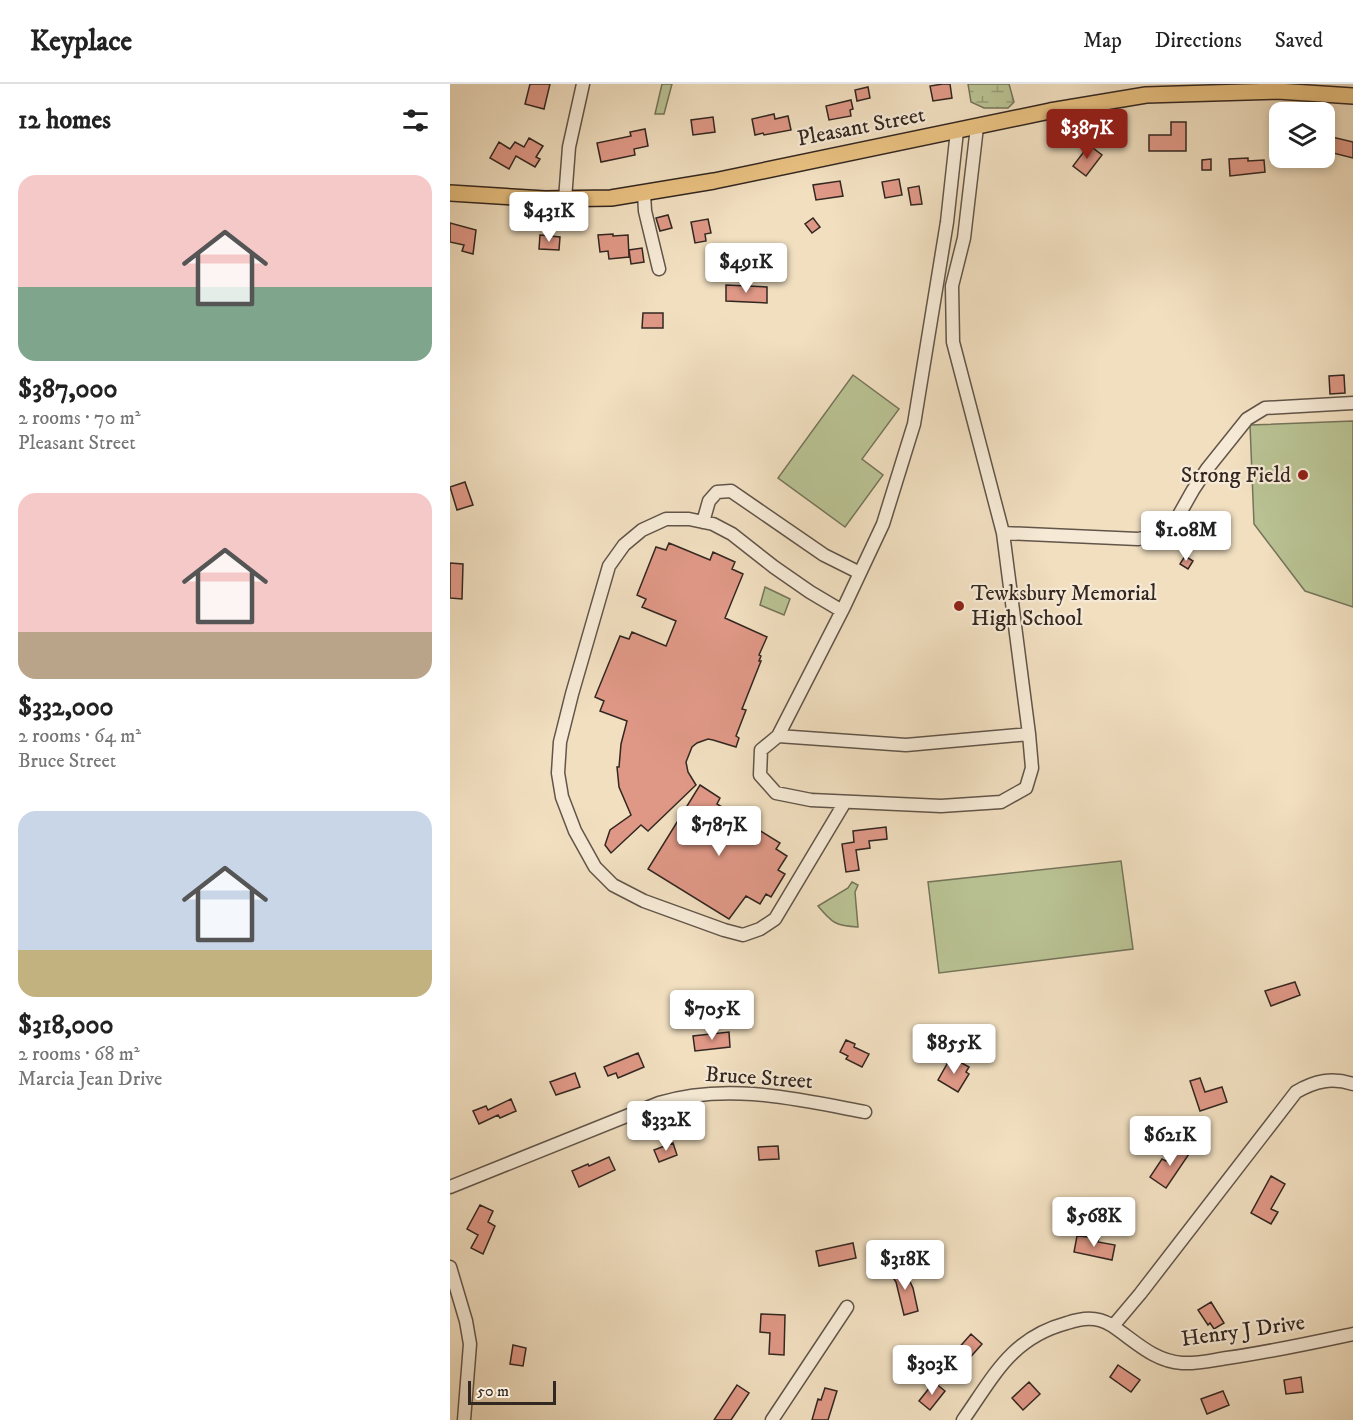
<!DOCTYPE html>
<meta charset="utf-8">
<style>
:root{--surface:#fff;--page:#f6f6f6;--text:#222;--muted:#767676;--line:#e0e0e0;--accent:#8f2418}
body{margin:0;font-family:"IM FELL DW Pica",serif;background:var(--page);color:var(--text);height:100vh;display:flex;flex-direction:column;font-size:22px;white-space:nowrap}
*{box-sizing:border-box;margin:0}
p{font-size:20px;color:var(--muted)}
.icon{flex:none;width:33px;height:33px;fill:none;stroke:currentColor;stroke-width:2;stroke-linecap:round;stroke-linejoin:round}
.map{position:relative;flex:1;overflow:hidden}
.sheet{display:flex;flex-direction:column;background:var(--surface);width:450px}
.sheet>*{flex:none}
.tools{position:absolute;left:819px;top:18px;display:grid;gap:12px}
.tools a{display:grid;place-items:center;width:66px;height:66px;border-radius:12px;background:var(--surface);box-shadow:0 3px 9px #0003;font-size:30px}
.scale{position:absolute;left:18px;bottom:15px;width:88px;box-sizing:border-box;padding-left:6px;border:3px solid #332721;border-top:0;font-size:16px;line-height:21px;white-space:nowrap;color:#332721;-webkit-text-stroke:4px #f6ead6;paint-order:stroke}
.price{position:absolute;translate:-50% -51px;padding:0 14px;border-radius:6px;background:#fff;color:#222;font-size:20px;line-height:39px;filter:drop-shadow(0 2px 3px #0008)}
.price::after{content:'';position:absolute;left:50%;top:36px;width:18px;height:14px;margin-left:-9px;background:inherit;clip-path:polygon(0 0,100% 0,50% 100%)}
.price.active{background:var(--accent);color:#fff}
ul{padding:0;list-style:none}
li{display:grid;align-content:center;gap:12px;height:318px;padding:0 18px}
li span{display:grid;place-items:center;height:186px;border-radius:18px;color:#555}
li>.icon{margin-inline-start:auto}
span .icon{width:108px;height:108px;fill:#fffc;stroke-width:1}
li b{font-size:26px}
h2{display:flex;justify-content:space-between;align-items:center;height:72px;padding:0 18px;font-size:26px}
header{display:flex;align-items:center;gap:36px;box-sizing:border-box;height:84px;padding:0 30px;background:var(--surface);border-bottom:2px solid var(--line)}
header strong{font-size:28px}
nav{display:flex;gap:33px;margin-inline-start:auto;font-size:21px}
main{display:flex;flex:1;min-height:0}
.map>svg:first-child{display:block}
.green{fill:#b9c293;stroke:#76745a;stroke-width:1.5}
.wetland{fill:url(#wetland-marsh);stroke:#76745a;stroke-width:1.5}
.building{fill:#df9886;stroke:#332721;stroke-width:1.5}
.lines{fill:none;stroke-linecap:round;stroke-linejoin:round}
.minor-casing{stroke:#625549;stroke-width:15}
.major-casing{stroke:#332721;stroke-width:18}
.minor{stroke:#f6ead6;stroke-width:12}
.major{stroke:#e8c080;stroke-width:15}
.poi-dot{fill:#8f2418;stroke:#f6ead6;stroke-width:2}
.labels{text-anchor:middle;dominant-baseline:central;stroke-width:4.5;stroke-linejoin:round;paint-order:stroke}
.street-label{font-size:22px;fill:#332721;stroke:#f6ead6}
.poi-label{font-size:22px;fill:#332721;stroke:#f6ead6;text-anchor:end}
</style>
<header>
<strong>Keyplace</strong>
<nav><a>Map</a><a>Directions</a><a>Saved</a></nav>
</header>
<main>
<section class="sheet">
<h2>12 homes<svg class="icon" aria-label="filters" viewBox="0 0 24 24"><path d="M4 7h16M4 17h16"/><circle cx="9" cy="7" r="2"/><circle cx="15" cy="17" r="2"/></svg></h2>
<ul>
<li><span style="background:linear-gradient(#f6c9c9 60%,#7fa58c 0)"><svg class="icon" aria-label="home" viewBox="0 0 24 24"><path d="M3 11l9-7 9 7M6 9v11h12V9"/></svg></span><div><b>$387,000</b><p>2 rooms · 70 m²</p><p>Pleasant Street</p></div></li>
<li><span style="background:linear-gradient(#f6c9c9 75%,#b9a48a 0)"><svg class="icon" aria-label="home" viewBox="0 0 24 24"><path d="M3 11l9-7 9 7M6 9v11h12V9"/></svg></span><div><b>$332,000</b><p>2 rooms · 64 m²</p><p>Bruce Street</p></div></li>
<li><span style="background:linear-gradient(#c9d6e8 75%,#c2b280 0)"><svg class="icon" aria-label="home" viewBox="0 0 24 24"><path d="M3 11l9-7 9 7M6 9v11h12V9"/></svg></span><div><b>$318,000</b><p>2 rooms · 68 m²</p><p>Marcia Jean Drive</p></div></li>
</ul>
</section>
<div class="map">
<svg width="903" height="1336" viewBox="0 0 903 1336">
<defs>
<pattern id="wetland-marsh" width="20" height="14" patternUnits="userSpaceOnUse" patternTransform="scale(1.5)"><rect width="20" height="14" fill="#b9c293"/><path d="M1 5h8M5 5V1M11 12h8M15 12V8" fill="none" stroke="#979e78"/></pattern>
</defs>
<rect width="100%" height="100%" fill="#f1dfc0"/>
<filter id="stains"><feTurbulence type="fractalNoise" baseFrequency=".00333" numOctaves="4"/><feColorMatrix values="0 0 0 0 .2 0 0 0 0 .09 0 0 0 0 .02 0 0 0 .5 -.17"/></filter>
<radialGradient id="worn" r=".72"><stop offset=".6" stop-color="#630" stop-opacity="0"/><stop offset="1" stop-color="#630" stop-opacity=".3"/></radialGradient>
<path class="green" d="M212,0H222L214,30H205Z
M403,291L449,325L412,375L433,391L395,443L328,394Z
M903,337V523L855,507L804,440L800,341Z
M315,503L340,515L334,531L310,521Z
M671,777L683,865L489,889L478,798Z
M402,798L408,801L405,808L408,843C386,842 382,839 368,822L398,804Z"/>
<path class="wetland" d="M518,0H559L564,18L558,24H534L521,18Z"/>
<path class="building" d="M80,0H100L94,25L75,20Z
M493,0H500L502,14L483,17L480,2Z
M418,3L420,14L407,17L405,6Z
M401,16L403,25L400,26L401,32L379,36L376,22Z
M324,30L325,35L338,32L341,46L314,51L313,49L305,51L302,35Z
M263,33L265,48L243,51L241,36Z
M721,38H736V67H699V51H721Z
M195,45L198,62L184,65L185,71L151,78L147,59L181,52L180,48Z
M882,53L903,58V74L879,68Z
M79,54L93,62L86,73L90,75L85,83L66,72L59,85L40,74L49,58L60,65L65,58L74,63Z
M639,61L652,71L636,92L623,82Z
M798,74V77L814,76L815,88L780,92L779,75Z
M761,75V86H752V76Z
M449,95L452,111L435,114L432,98Z
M390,97L393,112L366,116L363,101Z
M469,102L472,120L461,121L458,104Z
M218,131L222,144L210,147L206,134Z
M363,134L370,143L362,149L355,140Z
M258,135L261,149L255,150L256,157L245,159L241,138Z
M0,139L26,146L23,170L12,167L14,161L0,158Z
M163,150V152L178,151L179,173L159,175L158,167L150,168L148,151Z
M90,151L110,153L109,166L89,165Z
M192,164L194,178L181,180L179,166Z
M276,201L317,203V219L276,217Z
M193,229H213V244H192Z
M894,291L895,309L880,310L879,292Z
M15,398L23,421L7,426L0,403Z
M219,459L260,476L263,468L285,478L282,485L293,490L275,534L317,553L309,571L311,572L309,577H311L292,625L296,626L286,652L289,654L286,663L263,656L258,655L247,659L242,663L236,678L238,688L246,701L198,747L191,741L161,769L155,761L160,746L181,731L169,703L167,683H169L171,660L177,637L150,627L154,617L145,613L170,552L179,555L182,548L216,562L226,537L192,523L196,515L187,511L206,463L216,466Z
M735,472L743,477L738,485L730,480Z
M0,479L13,480L12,515L0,514Z
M250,701L270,714L267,720L330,759L326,765L337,772L328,786L335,790L321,813L316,810L310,820L296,812L279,835L198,785Z
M436,743L437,755L419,757L420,764L406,766L409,786L396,788L392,760L404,758L403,747Z
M845,898L850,911L821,922L815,907Z
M279,948L280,963L245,967L243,952Z
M396,956L405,960L404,963L419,970L412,983L396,975L398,972L390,968Z
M188,969L194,983L168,994L166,989L158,992L154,983Z
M501,973L519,983L516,988L519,990L508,1008L488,996Z
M125,989L130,1003L106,1011L100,998Z
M750,994L755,1008L772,1003L777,1018L750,1027L740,997Z
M61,1015L66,1027L50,1034L48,1031L29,1040L23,1027L36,1022L38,1026Z
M223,1059L227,1071L209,1078L204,1066Z
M726,1061L739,1070L716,1104L700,1093L712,1075L716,1077Z
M328,1062L329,1075L309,1076L308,1063Z
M159,1073L165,1086L129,1103L122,1087L138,1080L139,1082Z
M821,1092L835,1100L821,1125L828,1128L821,1140L801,1129Z
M30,1121L43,1127L38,1138L45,1142L33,1170L21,1164L28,1151L17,1145Z
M627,1152L649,1154L648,1158L665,1161L662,1176L624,1168Z
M403,1159L406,1174L369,1182L366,1167Z
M453,1183L463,1204L468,1227L454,1231L446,1198L440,1189Z
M761,1218L774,1239L764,1245L760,1239L758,1241L748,1226Z
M311,1230L335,1231L334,1271L319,1270L320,1249L310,1248Z
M521,1250L532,1260L517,1277L506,1267Z
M63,1261L76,1264L73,1282L60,1280Z
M668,1281L690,1296L681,1308L660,1293Z
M851,1293L853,1308L836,1310L834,1296Z
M484,1298L495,1307L480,1326L469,1317Z
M579,1298L590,1310L573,1326L562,1314Z
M287,1301L299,1309L281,1336H264Z
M375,1304L387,1307L378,1336H362L368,1315L371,1316Z
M773,1307L779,1321L757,1330L751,1315Z"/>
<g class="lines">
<defs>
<path id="minor" d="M507,47L497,138L464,340L433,440L394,523L328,652L456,661L579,650L553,449L503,258L502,202L514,154L527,43
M194,109L195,127L209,185
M115,115L119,63L133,0
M253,438L259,417L267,408L281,407L374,471L410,489
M553,449L688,455L714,450L725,438L743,406L757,385L797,335L815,324L903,319
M392,527L360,508L324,483L282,450L263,440L239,435H216L192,446L174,461L159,482L122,610L110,658L108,689L112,713L125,747L145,783L163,801L194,817L274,846L293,851L310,845L325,835L395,718
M328,652L311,666L310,691L326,709L361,716L491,722L551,718L576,704L582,684L579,650
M0,1103L209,1019C277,998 347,1015 415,1028
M0,1183L16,1237L20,1260L14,1336
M663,1242L690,1210L846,1008C865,997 882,993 903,1000
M322,1336L397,1223
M513,1336C544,1292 561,1254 617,1239C632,1234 646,1232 661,1241C684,1256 703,1277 732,1279C747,1280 763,1276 777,1274C820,1268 861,1259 903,1250"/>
<path id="major" d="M0,109L95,115L161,114L264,97L600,27L696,11L827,7L903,12"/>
</defs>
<use href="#minor" class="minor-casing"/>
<use href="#major" class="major-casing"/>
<use href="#minor" class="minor"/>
<use href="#major" class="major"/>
</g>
<g class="poi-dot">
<circle cx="853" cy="391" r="6"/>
<circle cx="509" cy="522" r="6"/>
</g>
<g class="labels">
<g class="street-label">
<text transform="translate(411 43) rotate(-11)">Pleasant Street</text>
<text transform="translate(309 994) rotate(4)">Bruce Street</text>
<text transform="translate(793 1247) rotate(-8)">Henry J Drive</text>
</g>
<g class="poi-label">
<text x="841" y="391">Strong Field</text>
<text x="521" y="509" text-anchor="start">Tewksbury Memorial<tspan x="521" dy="25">High School</tspan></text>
</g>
</g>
<rect width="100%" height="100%" filter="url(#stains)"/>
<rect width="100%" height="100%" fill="url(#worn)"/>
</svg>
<div class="tools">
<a><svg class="icon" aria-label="layers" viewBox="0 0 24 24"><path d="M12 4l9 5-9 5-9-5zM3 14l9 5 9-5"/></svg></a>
</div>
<div class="scale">50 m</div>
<b class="price active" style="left:637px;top:76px">$387K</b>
<b class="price" style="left:99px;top:159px">$431K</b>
<b class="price" style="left:296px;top:210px">$491K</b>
<b class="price" style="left:736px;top:478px">$1.08M</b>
<b class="price" style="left:269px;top:773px">$787K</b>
<b class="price" style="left:262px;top:957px">$705K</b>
<b class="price" style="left:504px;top:991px">$855K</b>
<b class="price" style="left:216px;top:1068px">$332K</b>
<b class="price" style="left:720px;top:1083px">$621K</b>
<b class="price" style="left:644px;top:1164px">$568K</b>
<b class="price" style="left:455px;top:1207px">$318K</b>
<b class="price" style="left:482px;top:1312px">$303K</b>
</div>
</main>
